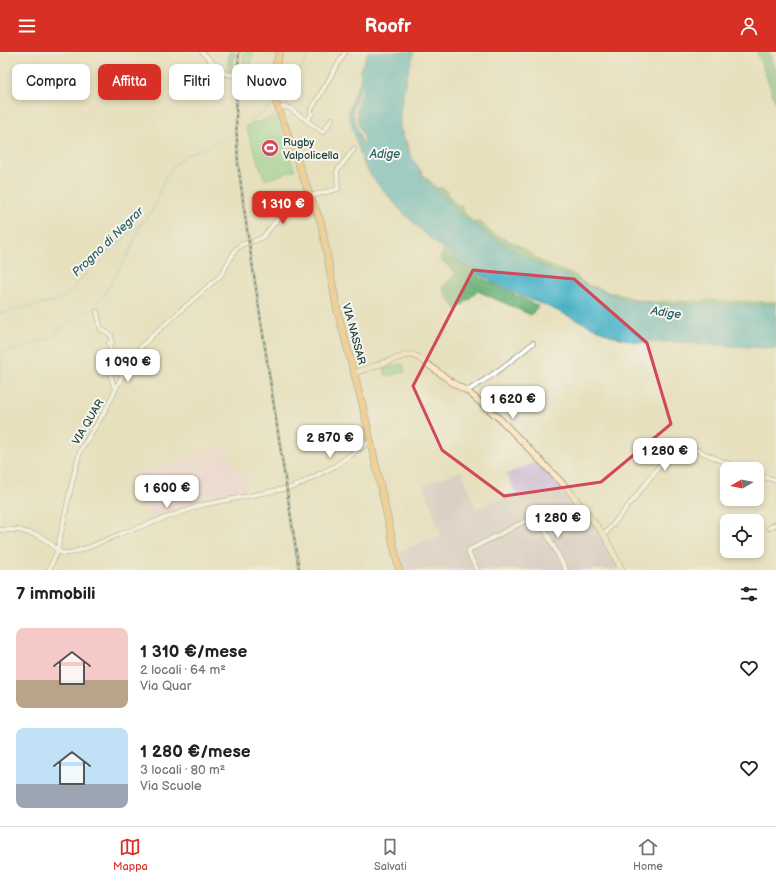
<!DOCTYPE html>
<html lang="it">
<meta charset="utf-8">
<style>
:root{--surface:#fff;--page:#f2f2f2;--text:#222;--muted:#767676;--line:#e0e0e0;--accent:#d93025}
body{margin:0;font-family:"Balsamiq Sans",sans-serif;background:var(--page);color:var(--text);height:100vh;display:flex;flex-direction:column;font-size:15px;white-space:nowrap}
*{box-sizing:border-box;margin:0}
p{font-size:13px;color:var(--muted)}
.icon{flex:none;width:22px;height:22px;fill:none;stroke:currentColor;stroke-width:2;stroke-linecap:round;stroke-linejoin:round}
.map{position:relative;height:518px;overflow:hidden}
.panel{display:flex;flex-direction:column;background:var(--surface);flex:1}
.panel>*{flex:none}
.banner{position:absolute;left:12px;top:12px;width:400px;height:36px;display:flex;gap:8px}
.needle{width:26px;rotate:261deg}
.fabs{position:absolute;left:720px;top:410px;display:grid;gap:8px}
.fabs a{display:grid;place-items:center;width:44px;height:44px;border-radius:8px;background:var(--surface);box-shadow:0 2px 6px #0003;font-size:20px}
.price{position:absolute;translate:-50% -34px;padding:0 9px;border-radius:8px;background:#fff;color:#222;font-size:13px;line-height:26px;filter:drop-shadow(0 1px 2px #0008)}
.price::after{content:'';position:absolute;left:50%;top:24px;width:12px;height:9px;margin-left:-6px;background:inherit;clip-path:polygon(0 0,100% 0,50% 100%)}
.price.active{background:var(--accent);color:#fff}
ul{padding:0;list-style:none}
li{display:flex;align-items:center;gap:12px;height:100px;padding:0 16px}
li span{display:grid;place-items:center;flex:none;width:112px;height:80px;border-radius:8px;color:#555}
li>.icon{margin-inline-start:auto}
span .icon{width:48px;height:48px;fill:#fffc;stroke-width:1}
li b{font-size:17px}
h2{display:flex;justify-content:space-between;align-items:center;height:48px;padding:0 16px;font-size:17px}
.chip{padding:0 14px;border-radius:8px;background:var(--surface);box-shadow:0 2px 6px #0003;font-size:14px;line-height:36px}
.chip.active{background:var(--accent);color:#fff}
header{display:flex;justify-content:space-between;align-items:center;height:52px;padding:0 16px;background:var(--accent);color:#fff;font-size:18px;font-weight:700}
.menu{display:flex;justify-content:space-around;align-items:center;height:56px;border-top:1px solid var(--line);background:var(--surface);font-size:11px;color:var(--muted)}
.menu a{display:grid;justify-items:center;gap:2px}
.menu .active{color:var(--accent)}
.map>svg:first-child{display:block}
.built{fill:#f2cfe1}
.industrial{fill:#cfbdcf}
.green{fill:#83cf8c;stroke:#518660}
.forest{fill:#6ab278;stroke:#447856}
.water{fill:#47b1c5;stroke:#33777c;fill-rule:evenodd}
.lines{fill:none;stroke-linecap:round;stroke-linejoin:round}
.stream{stroke:#47b1c5;stroke-width:1}
.street-tunnel{stroke:#bfbfa2;stroke-width:4;stroke-dasharray:4 2;stroke-linecap:butt}
.street-casing{stroke:#838e78;stroke-width:5.5}
.secondary-casing{stroke:#838e78;stroke-width:7}
.primary-casing{stroke:#838e78;stroke-width:8}
.street{stroke:#fff;stroke-width:4}
.secondary{stroke:#fde5c5;stroke-width:5.5}
.primary{stroke:#fbbd6e;stroke-width:6}
.rail-casing{stroke:#1f3d34;stroke-width:2.5}
.rail{stroke:#f6f6f2;stroke-width:1;stroke-dasharray:3;stroke-linecap:butt}
.marked{fill:none;stroke:#d1495b;stroke-width:3;stroke-linejoin:round}
.labels{text-anchor:middle;dominant-baseline:central;stroke-width:4;stroke-linejoin:round;paint-order:stroke}
.poi-label{font-size:11px;fill:#1f3d34;stroke:#f6f6f2;text-anchor:start}
.street-label{font-size:11px;fill:#1f3d34;stroke:#f6f6f2}
.water-label{font-size:12px;font-style:italic;fill:#2b6060;stroke:#f6f6f2}
</style>
<header><svg class="icon" aria-label="menu" viewBox="0 0 24 24"><path d="M4 6h16M4 12h16M4 18h16"/></svg>Roofr<svg class="icon" aria-label="person" viewBox="0 0 24 24"><circle cx="12" cy="8" r="4"/><path d="M4 21q1-7 8-7t8 7"/></svg></header>
<div class="map">
<svg width="776" height="518" viewBox="0 0 776 518">
<rect width="100%" height="100%" fill="#f6f6f2"/>
<filter id="ink" filterUnits="userSpaceOnUse"><feTurbulence type="fractalNoise" baseFrequency=".025" numOctaves="2"/><feDisplacementMap in="SourceGraphic" scale="8" xChannelSelector="R" yChannelSelector="G"/><feConvolveMatrix kernelMatrix="1 2 1 2 8 2 1 2 1" color-interpolation-filters="sRGB"/></filter>
<filter id="wash" filterUnits="userSpaceOnUse"><feTurbulence type="fractalNoise" baseFrequency=".012" numOctaves="4" result="noise"/><feDisplacementMap in="SourceGraphic" scale="16" xChannelSelector="R" yChannelSelector="G"/><feGaussianBlur stdDeviation="0.9" result="paint"/><feColorMatrix in="noise" values="0 0 0 0 0 0 0 0 0 0 0 0 0 0 0 0 0 1.4 0 .05"/><feComposite in="paint" operator="in"/></filter>
<g filter="url(#wash)">
<rect width="100%" height="100%" fill="#e7e0bd"/>
<path class="built" d="M221,394L244,423L248,443H241L230,445L194,453L150,468L133,424Z"/>
<path class="industrial" d="M537,410L582,455L608,492L621,518H403L399,499L441,483L424,433L462,418L476,456L516,441L506,422Z"/>
<path class="green" d="M244,0H253L249,23L241,22Z
M276,64L295,118L265,128L245,74Z
M403,312L405,320L386,324L384,316Z"/>
<path class="forest" d="M229,0H235L233,20H227Z
M757,0H769L776,17V52Z
M400,76L402,80L403,84L408,94L410,103L423,122L437,136H444L452,148L456,152L459,153L462,155L464,160L473,170H481L490,180L520,194L542,210L558,217L577,224L579,227L588,233L596,235L610,241H617L630,246L652,250L665,249H703L713,248L722,250L732,249L776,250V255L686,254C679,252 672,253 666,256L586,239L462,171L405,106Z
M443,199L485,228L538,254L531,263L478,239L456,258L442,236L456,221L440,207Z"/>
<path class="water" d="M368,0H414L406,28L400,59V78L409,100L423,125L456,159L492,186L539,213L581,231L627,248L669,253H776V297L717,293L678,290H635L610,283L549,255L524,245L492,230L456,207L449,201L434,190L401,159L373,127L363,111L349,65V58L353,44L359,32L361,24L360,18ZM362,35L364,37C362,40 360,43 359,46C355,57 357,75 364,84V90L362,92L352,60L356,44Z"/>
<g class="lines">
<path class="stream" d="M278,49L312,0
M249,70L274,52
M0,261L56,249C73,242 78,229 90,217C107,200 126,184 144,169L151,160L157,148L161,134L167,122L174,113L186,103L210,94L223,87
M0,334C1,324 0,306 5,299L21,296L45,288L51,285L69,270L87,260L95,254L106,239L130,199L141,172"/>
</g>
</g>
<g filter="url(#ink)">
<g class="lines">
<path class="street-tunnel" d="M246,191L254,189"/>
<defs>
<path id="street" d="M202,0L220,18L226,22L272,29
M278,56L285,55L289,56L323,80L332,67
M307,69L311,63V58L345,0
M254,189L263,185L286,157L302,143L310,144L338,137L337,119L354,97
M97,260L101,277L111,283L112,290L109,291L111,301L109,316L112,328L115,338
M467,339C491,325 512,309 533,291
M757,424L776,428
M769,476L776,472
M0,478H18L40,484L50,491L57,498L63,501H70L87,496L120,482L202,453L294,435L335,414L371,389
M604,483L634,447L670,400C674,395 677,393 683,392L740,417
M49,518L57,500L72,430L80,399L105,359L127,314L141,295L153,283L221,223L236,197L241,193L246,191
M477,518L469,502V498L537,463L566,518"/>
<path id="secondary" d="M354,321L407,303H413L419,306L453,331L467,339L501,368L567,436L604,483L622,518"/>
<path id="primary" d="M280,0C275,16 270,27 274,44L310,144L321,170L337,257L363,355L399,518"/>
</defs>
<use href="#street" class="street-casing"/>
<use href="#secondary" class="secondary-casing"/>
<use href="#primary" class="primary-casing"/>
<use href="#street" class="street"/>
<use href="#secondary" class="secondary"/>
<use href="#primary" class="primary"/>
<defs>
<path id="rail" d="M239,0L237,29L236,67L238,111L246,171L299,518"/>
</defs>
<use href="#rail" class="rail-casing"/>
<use href="#rail" class="rail"/>
</g>
</g>
<path d="M0 0H776V518H0ZM473,218L574,227L647,291L671,372L601,430L504,444L442,398L413,334Z" fill="#e7e0bd" fill-opacity=".55" fill-rule="evenodd"/>
<path class="marked" d="M473,218L574,227L647,291L671,372L601,430L504,444L442,398L413,334Z"/>
<defs>
<symbol id="stadium-disc" viewBox="-11 -11 22 22"><circle r="9.5" fill="#d1495b" stroke="#f6f6f2"/><path d="M0-5a6.5 5 0 1 0 0 10a6.5 5 0 1 0 0-10ZM-3.5-1.8h7v3.6h-7Z" fill="#fff"/></symbol>
</defs>
<g fill-rule="evenodd">
<use href="#stadium-disc" x="260" y="86" width="20" height="20"/>
</g>
<g class="labels">
<g class="poi-label">
<text x="283" y="90">Rugby<tspan x="283" dy="13">Valpolicella</tspan></text>
</g>
<g class="street-label">
<text transform="translate(354 282) rotate(75)">VIA NASSAR</text>
<text transform="translate(88 370) rotate(-59)">VIA QUAR</text>
</g>
<g class="water-label">
<text x="385" y="102">Adige</text>
<text transform="translate(108 190) rotate(-44)">Progno di Negrar</text>
<text transform="translate(666 261) rotate(8)">Adige</text>
</g>
</g>
</svg>
<div class="fabs">
<a><svg class="needle" viewBox="-14 -14 28 28"><path d="M0-13l5 13h-10z" fill="#e53935"/><path d="M0 13l5-13h-10z" fill="#767676"/></svg></a>
<a><svg class="icon" aria-label="locate" viewBox="0 0 24 24"><circle cx="12" cy="12" r="6"/><path d="M12 2v4M12 18v4M2 12h4M18 12h4"/></svg></a>
</div>
<b class="price active" style="left:283px;top:173px">1 310 €</b>
<b class="price" style="left:128px;top:331px">1 090 €</b>
<b class="price" style="left:513px;top:368px">1 620 €</b>
<b class="price" style="left:330px;top:407px">2 870 €</b>
<b class="price" style="left:665px;top:420px">1 280 €</b>
<b class="price" style="left:167px;top:457px">1 600 €</b>
<b class="price" style="left:558px;top:487px">1 280 €</b>
<div class="banner">
<a class="chip">Compra</a>
<a class="chip active">Affitta</a>
<a class="chip">Filtri</a>
<a class="chip">Nuovo</a>
</div>
</div>
<section class="panel">
<h2>7 immobili<svg class="icon" aria-label="filters" viewBox="0 0 24 24"><path d="M4 7h16M4 17h16"/><circle cx="9" cy="7" r="2"/><circle cx="15" cy="17" r="2"/></svg></h2>
<ul>
<li><span style="background:linear-gradient(#f6c9c9 65%,#b9a48a 0)"><svg class="icon" aria-label="home" viewBox="0 0 24 24"><path d="M3 11l9-7 9 7M6 9v11h12V9"/></svg></span><div><b>1 310 €/mese</b><p>2 locali · 64 m²</p><p>Via Quar</p></div><svg class="icon" aria-label="heart" viewBox="0 0 24 24"><path d="M12 20l-8-8c-3-5 5-10 8-4 3-6 11-1 8 4z"/></svg></li>
<li><span style="background:linear-gradient(#bfe0f5 70%,#9aa5b1 0)"><svg class="icon" aria-label="home" viewBox="0 0 24 24"><path d="M3 11l9-7 9 7M6 9v11h12V9"/></svg></span><div><b>1 280 €/mese</b><p>3 locali · 80 m²</p><p>Via Scuole</p></div><svg class="icon" aria-label="heart" viewBox="0 0 24 24"><path d="M12 20l-8-8c-3-5 5-10 8-4 3-6 11-1 8 4z"/></svg></li>
</ul>
</section>
<nav class="menu">
<a class="active"><svg class="icon" aria-label="map" viewBox="0 0 24 24"><path d="M3 6l6-2 6 2 6-2v14l-6 2-6-2-6 2zM9 4v14M15 6v14"/></svg>Mappa</a>
<a><svg class="icon" aria-label="saved" viewBox="0 0 24 24"><path d="M7 4h10v16l-5-4-5 4z"/></svg>Salvati</a>
<a><svg class="icon" aria-label="home" viewBox="0 0 24 24"><path d="M3 11l9-7 9 7M6 9v11h12V9"/></svg>Home</a>
</nav>
